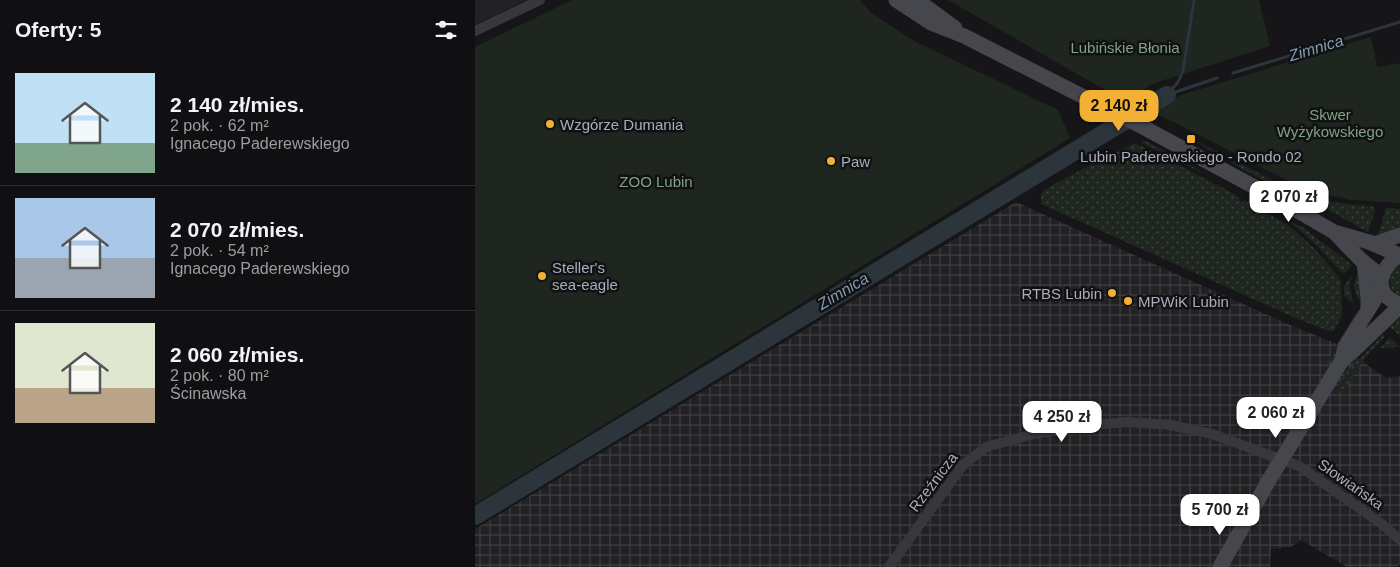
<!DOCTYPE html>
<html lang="pl">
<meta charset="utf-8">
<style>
:root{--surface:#101012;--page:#1e1e20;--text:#f1f3f6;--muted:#9c9d9f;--line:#303032;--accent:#f2b134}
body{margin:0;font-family:Helvetica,sans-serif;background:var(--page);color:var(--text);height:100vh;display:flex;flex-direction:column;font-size:19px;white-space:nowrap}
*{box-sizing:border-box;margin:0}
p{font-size:16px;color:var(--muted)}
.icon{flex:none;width:28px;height:28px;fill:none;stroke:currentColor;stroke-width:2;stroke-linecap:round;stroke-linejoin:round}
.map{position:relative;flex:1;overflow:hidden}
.sheet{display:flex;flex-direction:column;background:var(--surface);width:475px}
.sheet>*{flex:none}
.price{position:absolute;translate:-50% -42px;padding:0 11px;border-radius:10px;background:#fff;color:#222;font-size:16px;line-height:32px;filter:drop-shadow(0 1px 2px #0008)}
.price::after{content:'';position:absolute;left:50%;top:30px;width:15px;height:11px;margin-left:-8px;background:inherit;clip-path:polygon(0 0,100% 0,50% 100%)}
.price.selected{background:var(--accent);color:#111}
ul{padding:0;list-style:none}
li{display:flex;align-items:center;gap:15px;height:125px;padding:0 15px}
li+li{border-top:1px solid var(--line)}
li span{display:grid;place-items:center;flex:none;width:140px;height:100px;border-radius:0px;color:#555}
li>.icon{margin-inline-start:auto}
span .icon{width:60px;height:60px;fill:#fffc;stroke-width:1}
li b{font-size:21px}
h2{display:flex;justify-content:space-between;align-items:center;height:60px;padding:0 15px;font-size:21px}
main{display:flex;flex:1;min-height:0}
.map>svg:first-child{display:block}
.built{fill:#222225}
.industrial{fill:url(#industrial-grid)}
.grass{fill:url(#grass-dots)}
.park{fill:#1e261f}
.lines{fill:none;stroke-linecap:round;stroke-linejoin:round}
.stream{stroke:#2c353c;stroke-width:3}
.river{stroke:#2c353c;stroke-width:18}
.street{stroke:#37383d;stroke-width:10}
.secondary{stroke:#45474d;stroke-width:15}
.poi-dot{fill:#f2b134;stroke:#111113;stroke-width:2}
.labels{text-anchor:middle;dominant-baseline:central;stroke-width:5;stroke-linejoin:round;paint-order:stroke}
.park-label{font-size:15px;fill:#7fa381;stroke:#111113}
.poi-label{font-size:15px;fill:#a8adb8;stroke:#111113;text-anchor:start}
.street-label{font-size:15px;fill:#a8adb8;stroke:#111113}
.water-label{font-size:16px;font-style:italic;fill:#7f9bb3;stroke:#111113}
</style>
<main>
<section class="sheet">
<h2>Oferty: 5<svg class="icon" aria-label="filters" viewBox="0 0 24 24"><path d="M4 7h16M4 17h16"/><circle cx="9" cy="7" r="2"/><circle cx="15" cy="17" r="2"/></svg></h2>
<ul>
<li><span style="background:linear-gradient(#bfe0f5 70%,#7fa58c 0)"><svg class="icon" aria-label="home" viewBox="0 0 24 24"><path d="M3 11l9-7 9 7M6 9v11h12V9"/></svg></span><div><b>2 140 zł/mies.</b><p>2 pok. · 62 m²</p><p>Ignacego Paderewskiego</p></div></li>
<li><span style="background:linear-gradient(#a9c7e8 60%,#9aa5b1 0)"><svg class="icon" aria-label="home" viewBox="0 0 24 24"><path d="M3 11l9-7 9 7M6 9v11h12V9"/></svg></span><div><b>2 070 zł/mies.</b><p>2 pok. · 54 m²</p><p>Ignacego Paderewskiego</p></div></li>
<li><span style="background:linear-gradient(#dfe7d0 65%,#b9a48a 0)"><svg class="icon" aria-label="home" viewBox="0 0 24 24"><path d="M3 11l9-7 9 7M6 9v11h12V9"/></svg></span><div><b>2 060 zł/mies.</b><p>2 pok. · 80 m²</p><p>Ścinawska</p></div></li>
</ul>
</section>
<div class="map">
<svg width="925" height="567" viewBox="0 0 925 567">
<defs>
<pattern id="industrial-grid" width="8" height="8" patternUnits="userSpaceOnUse" patternTransform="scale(1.25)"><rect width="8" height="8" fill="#222225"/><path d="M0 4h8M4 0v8" fill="none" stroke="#3f3f43"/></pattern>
<pattern id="grass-dots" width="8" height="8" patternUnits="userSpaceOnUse" patternTransform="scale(1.25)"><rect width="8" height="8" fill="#1e261f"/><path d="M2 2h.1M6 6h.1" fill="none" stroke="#3c433d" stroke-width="1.8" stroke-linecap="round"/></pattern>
</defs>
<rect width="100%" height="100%" fill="#161618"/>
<path class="built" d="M0,0H51L0,25Z"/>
<path class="industrial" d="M541,202L815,325L862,344L911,378L925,376V564L922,567H872L826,540L816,547L796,549L795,567H0V529Z"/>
<path class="grass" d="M719,140L750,155L749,160Z
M666,141H671L740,179L669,144Z
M660,143L754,191L765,198L764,200L767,202L769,200L813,225L838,247L863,276L866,281L867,315L859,331H853L816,316L566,204V195L568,191L594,176Z
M760,161C777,169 794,179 812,187C839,200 868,205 898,206L900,210L893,232L841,203L808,191L756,163Z
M911,208L925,209V230L903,235Z
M815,222L826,226L877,265L870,273L866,272L841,245Z
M925,265V295L924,296C911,287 912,273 925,265Z
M884,272L889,305C878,296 876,283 884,272Z
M877,275L875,286L878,303L869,296V286Z
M881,313L885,315L855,360L851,363Z
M925,318V336L915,327Z
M908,334L909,338L890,358L867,393L863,390V385L870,374Z
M915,338L925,347L905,348V347Z"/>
<path class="park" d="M97,0H385L396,13L441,42L583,110L595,138L0,504V47Z
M473,0H784L795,46L677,84L651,102Z
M896,37L902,67L925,63V203L877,200L848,194L817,183L701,123L675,112L706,95Z"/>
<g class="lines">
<path class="stream" d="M758,73L925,22
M695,94L742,78
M692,95L703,82L708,71L719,0"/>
<path class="river" d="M0,516L692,95"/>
<path class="street" d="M0,31L65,0
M414,567L488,465L511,447L559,434L626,424L654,422L696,425L737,434L824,466L907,524L925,540"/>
<path class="secondary" d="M421,0L456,23L489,36L664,125L804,200L859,232L894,242L924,255
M442,0L480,28
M860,233L885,259L906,276
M899,244L925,235
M925,255C903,268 897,295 925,304
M889,263L893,298V310
M867,360L870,347L907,288
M745,567L794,480L867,360L878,351L925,306"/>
</g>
<g class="poi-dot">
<circle cx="75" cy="124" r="5"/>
<rect x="711" y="134" width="10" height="10" rx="2.5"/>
<circle cx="356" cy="161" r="5"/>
<circle cx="67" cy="276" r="5"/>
<circle cx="637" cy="293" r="5"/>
<circle cx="653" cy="301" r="5"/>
</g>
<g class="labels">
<g class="park-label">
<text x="650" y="47">Lubińskie Błonia</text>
<text x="855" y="114">Skwer<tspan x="855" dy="17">Wyżykowskiego</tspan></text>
<text x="181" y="181">ZOO Lubin</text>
</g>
<g class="poi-label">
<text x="85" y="124">Wzgórze Dumania</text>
<text x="716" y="156" text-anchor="middle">Lubin Paderewskiego - Rondo 02</text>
<text x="366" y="161">Paw</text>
<text x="77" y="267">Steller's<tspan x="77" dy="17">sea-eagle</tspan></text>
<text x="627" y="293" text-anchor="end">RTBS Lubin</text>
<text x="663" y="301">MPWiK Lubin</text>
</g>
<g class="street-label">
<text transform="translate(458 482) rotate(-53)">Rzeźnicza</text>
<text transform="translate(876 484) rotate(35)">Słowiańska</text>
</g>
<g class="water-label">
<text transform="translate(841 48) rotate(-17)">Zimnica</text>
<text transform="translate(368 291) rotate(-31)">Zimnica</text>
</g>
</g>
</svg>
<b class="price selected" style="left:644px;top:132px">2 140 zł</b>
<b class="price" style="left:814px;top:223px">2 070 zł</b>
<b class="price" style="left:801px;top:439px">2 060 zł</b>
<b class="price" style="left:587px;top:443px">4 250 zł</b>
<b class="price" style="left:745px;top:536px">5 700 zł</b>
</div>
</main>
